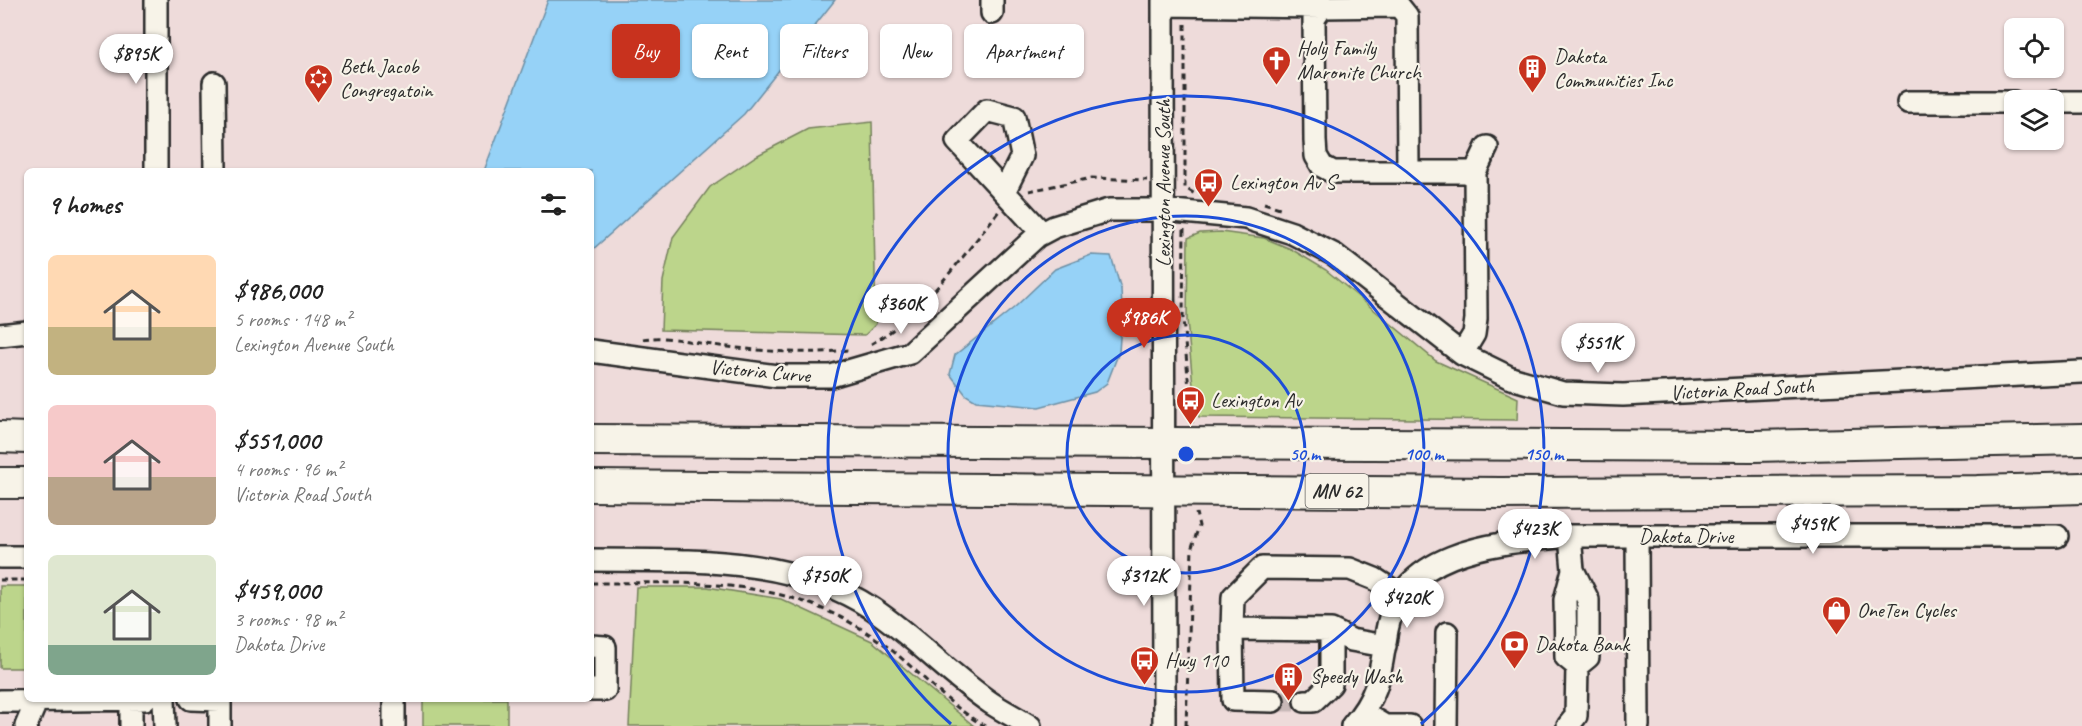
<!DOCTYPE html>
<meta charset="utf-8">
<style>
:root{--surface:#fff;--page:#f6f6f6;--text:#222;--muted:#767676;--accent:#c8321e}
body{margin:0;font-family:Caveat,sans-serif;background:var(--page);color:var(--text);height:100vh;display:flex;flex-direction:column;font-size:22px;white-space:nowrap}
*{box-sizing:border-box;margin:0}
p{font-size:20px;color:var(--muted)}
.icon{flex:none;width:33px;height:33px;fill:none;stroke:currentColor;stroke-width:2;stroke-linecap:round;stroke-linejoin:round}
.map{position:relative;flex:1;overflow:hidden}
.sheet{position:absolute;left:24px;top:168px;width:570px;height:534px;display:flex;flex-direction:column;background:var(--surface);border-radius:9px;box-shadow:0 2px 4px #0004}
.sheet>*{flex:none}
.top-card{position:absolute;left:612px;top:24px;width:570px;height:54px;display:flex;gap:12px}
.fabs{position:absolute;left:2004px;top:18px;display:grid;gap:12px}
.fabs a{display:grid;place-items:center;width:60px;height:60px;border-radius:9px;background:var(--surface);box-shadow:0 2px 4px #0004;font-size:30px}
.price{position:absolute;translate:-50% -51px;padding:0 14px;border-radius:21px;background:#fff;color:#222;font-size:20px;line-height:39px;filter:drop-shadow(0 2px 3px #0008)}
.price::after{content:'';position:absolute;left:50%;top:36px;width:18px;height:14px;margin-left:-9px;background:inherit;clip-path:polygon(0 0,100% 0,50% 100%)}
.price.current{background:var(--accent);color:#fff}
ul{padding:0;list-style:none}
li{display:flex;align-items:center;gap:18px;height:150px;padding:0 24px}
li span{display:grid;place-items:center;flex:none;width:168px;height:120px;border-radius:9px;color:#555}
li>.icon{margin-inline-start:auto}
span .icon{width:72px;height:72px;fill:#fffc;stroke-width:1}
li b{font-size:26px}
h2{display:flex;justify-content:space-between;align-items:center;height:72px;padding:0 24px;font-size:26px}
.chip{padding:0 21px;border-radius:9px;background:var(--surface);box-shadow:0 2px 4px #0004;font-size:21px;line-height:54px}
.chip.current{background:var(--accent);color:#fff}
.map>svg:first-child{display:block}
.green{fill:#bcd58b;stroke:#74805b;stroke-width:1.5}
.water{fill:#96d2f7;stroke:#6b8fa5;stroke-width:1.5}
.lines{fill:none;stroke-linecap:round;stroke-linejoin:round}
.minor-tunnel{stroke:#c7b8b7;stroke-width:21;stroke-dasharray:21 10;stroke-linecap:butt}
.minor-casing{stroke:#2b2b2b;stroke-width:26}
.highway-casing{stroke:#2b2b2b;stroke-width:34}
.path{stroke:#2b2b2b;stroke-width:3;stroke-dasharray:6 4.5;stroke-linecap:butt}
.minor{stroke:#f7f3e8;stroke-width:21}
.highway{stroke:#f7f3e8;stroke-width:30}
.ring{fill:none;stroke:#1d4ed8;stroke-width:3}
.labels{text-anchor:middle;dominant-baseline:central;stroke-width:4.5;stroke-linejoin:round;paint-order:stroke}
.shield{fill:#f7f3e8;stroke:#686764;stroke-width:1.5}
.shield-label{font-size:20px;font-weight:bold;fill:#2b2b2b}
.poi-label{font-size:21px;fill:#2b2b2b;stroke:#f7f3e8;text-anchor:start}
.street-label{font-size:21px;fill:#2b2b2b;stroke:#f7f3e8}
.centre{fill:#1d4ed8;stroke:#f7f3e8;stroke-width:3}
.ring-label{font-size:18px;text-anchor:middle;font-weight:bold;fill:#1d4ed8;stroke:#f7f3e8;stroke-width:4.5;stroke-linejoin:round;paint-order:stroke}
</style>
<div class="map">
<svg width="2082" height="726" viewBox="0 0 2082 726">
<rect width="100%" height="100%" fill="#eedbda"/>
<filter id="ink" filterUnits="userSpaceOnUse"><feTurbulence type="fractalNoise" baseFrequency=".0167" numOctaves="2"/><feDisplacementMap in="SourceGraphic" scale="12" xChannelSelector="R" yChannelSelector="G"/><feConvolveMatrix kernelMatrix="1 2 1 2 8 2 1 2 1" color-interpolation-filters="sRGB"/></filter>
<g filter="url(#ink)">
<path class="green" d="M872,122L876,324L865,335L661,330L663,281L673,237L710,187L756,156L808,129Z
M1221,232L1264,238L1291,249L1326,270L1436,361L1518,398L1517,420L1199,417L1195,407L1187,320L1188,238L1200,233Z
M0,586H27V668H0Z
M636,587H707L781,599L872,641L974,726H629Z
M423,699H507V726H423Z"/>
<path class="water" d="M548,0H835L744,114L591,251V171H484Z
M1091,255L1111,256L1121,289L1122,309L1119,352L1107,383L1095,392L1039,407L976,401L966,395L950,374L955,355L1015,307L1055,269Z"/>
<g class="lines">
<path class="minor-tunnel" d="M1273,701H1305"/>
<defs>
<path id="minor" d="M1163,0L1164,726
M1163,5L1322,7
M992,13V0
M214,83L215,171
M1908,102H2014
M2054,102H2082
M156,171V0
M1408,172L1407,16L1399,6L1322,7L1314,19L1315,141L1316,156L1322,166L1333,172H1475
M1004,192L1022,156L1014,117L987,110L957,141L1042,233
M0,335L27,332
M591,351L777,376H831L910,353L1037,236L1054,227L1109,210H1163L1246,218L1292,233L1335,255L1462,354L1511,378L1563,393L1623,395L2082,372
M1462,354L1474,334L1476,319L1475,172L1487,147
M1637,536L1638,726
M0,557H27
M591,560C686,561 790,554 873,609C916,638 950,675 991,703C1003,711 1017,718 1030,726
M1573,570L1565,600L1566,657L1577,666
M1232,629L1233,700L1273,701
M591,646L605,647V690H591
M1385,646L1351,640L1331,630L1232,629L1233,597L1262,568L1350,569L1375,579L1400,595
M131,699V726
M164,699L165,726
M191,699L220,700
M220,699V726
M0,701L145,699
M1305,701H1313L1331,684V630
M1363,713L1385,726H1410
M26,726L37,700
M394,726V699
M1352,726C1381,693 1380,671 1387,630C1402,547 1502,543 1570,536H2057
M1446,726L1447,633
M1568,726L1576,716L1577,666L1588,657V600L1573,570L1570,536"/>
<path id="highway" d="M0,437L27,438
M591,440L1754,446L2082,439
M0,483H27
M591,486L1501,493L1977,491L2082,488"/>
</defs>
<use href="#minor" class="minor-casing"/>
<use href="#highway" class="highway-casing"/>
<path class="path" d="M1185,24V188L1195,194
M1029,191L1092,178L1147,180
M1264,203L1283,209
M1184,229L1183,319L1192,423
M643,339C667,335 689,342 713,345C758,351 803,355 848,350
M871,344C919,318 965,254 999,211
M0,580H27
M591,583C702,583 794,575 889,648C921,673 949,706 985,726
M1186,726L1192,547L1199,526L1196,513"/>
<use href="#minor" class="minor"/>
<use href="#highway" class="highway"/>
</g>
</g>
<g class="ring">
<circle cx="1186" cy="454" r="119"/>
<circle cx="1186" cy="454" r="238"/>
<path d="M951 724A358 358 0 1 1 1421 724"/>
</g>
<defs>
<symbol id="church-pin" viewBox="-11 -11 22 30"><path d="M0 17L-7.5 6A9.5 9.5 0 1 1 7.5 6Z" fill="#c8321e" stroke="#f7f3e8"/><path d="M-1.2-6h2.4v3.5h3.3v2.4h-3.3V6h-2.4V-.1h-3.3v-2.4h3.3Z" fill="#fff"/></symbol>
<symbol id="building-pin" viewBox="-11 -11 22 30"><path d="M0 17L-7.5 6A9.5 9.5 0 1 1 7.5 6Z" fill="#c8321e" stroke="#f7f3e8"/><path d="M-4-6H4V6H1V3H-1V6H-4ZM-2.5-4.3h1.7v1.8h-1.7ZM.8-4.3h1.7v1.8H.8ZM-2.5-1h1.7V.8h-1.7ZM.8-1h1.7V.8H.8Z" fill="#fff"/></symbol>
<symbol id="synagogue-pin" viewBox="-11 -11 22 30"><path d="M0 17L-7.5 6A9.5 9.5 0 1 1 7.5 6Z" fill="#c8321e" stroke="#f7f3e8"/><path d="M0-6.5L5.6 3.2H-5.6ZM0 6.5L5.6-3.2H-5.6Z" fill="#fff"/></symbol>
<symbol id="bus-pin" viewBox="-11 -11 22 30"><path d="M0 17L-7.5 6A9.5 9.5 0 1 1 7.5 6Z" fill="#c8321e" stroke="#f7f3e8"/><path d="M-5-6H5V4H4V6H2V4H-2V6H-4V4H-5ZM-3.5-4V0h7V-4ZM-3.5 1.2v1.5H-2V1.2ZM2 1.2v1.5H3.5V1.2Z" fill="#fff"/></symbol>
<symbol id="shop-pin" viewBox="-11 -11 22 30"><path d="M0 17L-7.5 6A9.5 9.5 0 1 1 7.5 6Z" fill="#c8321e" stroke="#f7f3e8"/><path d="M-5-2.5h2.3a2.7 3.5 0 0 1 5.4 0H5L5.5 6h-11ZM-1.5-2.5h3a1.5 2.3 0 0 0-3 0Z" fill="#fff"/></symbol>
<symbol id="bank-pin" viewBox="-11 -11 22 30"><path d="M0 17L-7.5 6A9.5 9.5 0 1 1 7.5 6Z" fill="#c8321e" stroke="#f7f3e8"/><path d="M-6-4H6V4H-6ZM0-2.3a2.3 2.3 0 1 0 0 4.6a2.3 2.3 0 1 0 0-4.6Z" fill="#fff"/></symbol>
</defs>
<g fill-rule="evenodd">
<use href="#church-pin" x="1260" y="44" width="33" height="45"/>
<use href="#building-pin" x="1516" y="52" width="33" height="45"/>
<use href="#synagogue-pin" x="302" y="62" width="33" height="45"/>
<use href="#bus-pin" x="1192" y="166" width="33" height="45"/>
<use href="#bus-pin" x="1174" y="384" width="33" height="45"/>
<use href="#shop-pin" x="1820" y="594" width="33" height="45"/>
<use href="#bank-pin" x="1498" y="628" width="33" height="45"/>
<use href="#bus-pin" x="1128" y="644" width="33" height="45"/>
<use href="#building-pin" x="1272" y="660" width="33" height="45"/>
</g>
<g class="labels">
<rect class="shield" x="1305.5" y="474" width="63" height="34" rx="4.5"/>
<g class="shield-label">
<text x="1337" y="491">MN 62</text>
</g>
<g class="poi-label">
<text x="1297" y="48">Holy Family<tspan x="1297" dy="24">Maronite Church</tspan></text>
<text x="1554" y="56">Dakota<tspan x="1554" dy="24">Communities Inc</tspan></text>
<text x="340" y="66">Beth Jacob<tspan x="340" dy="24">Congregatoin</tspan></text>
<text x="1230" y="182">Lexington Av S</text>
<text x="1211" y="400">Lexington Av</text>
<text x="1857" y="610">OneTen Cycles</text>
<text x="1535" y="644">Dakota Bank</text>
<text x="1165" y="660">Hwy 110</text>
<text x="1310" y="676">Speedy Wash</text>
</g>
<g class="street-label">
<text transform="translate(1163 183) rotate(-90)">Lexington Avenue South</text>
<text transform="translate(760 371) rotate(5)">Victoria Curve</text>
<text transform="translate(1742 389) rotate(-3)">Victoria Road South</text>
<text x="1686" y="536">Dakota Drive</text>
</g>
</g>
<circle cx="1186" cy="454" r="9" class="centre"/>
<g class="ring-label">
<text x="1305" y="460">50 m</text>
<text x="1424" y="460">100 m</text>
<text x="1544" y="460">150 m</text>
</g>
</svg>
<div class="fabs">
<a><svg class="icon" aria-label="locate" viewBox="0 0 24 24"><circle cx="12" cy="12" r="6"/><path d="M12 2v4M12 18v4M2 12h4M18 12h4"/></svg></a>
<a><svg class="icon" aria-label="layers" viewBox="0 0 24 24"><path d="M12 4l9 5-9 5-9-5zM3 14l9 5 9-5"/></svg></a>
</div>
<b class="price" style="left:136px;top:85px">$895K</b>
<b class="price" style="left:901px;top:335px">$360K</b>
<b class="price current" style="left:1144px;top:349px">$986K</b>
<b class="price" style="left:1598px;top:374px">$551K</b>
<b class="price" style="left:1813px;top:555px">$459K</b>
<b class="price" style="left:1535px;top:560px">$423K</b>
<b class="price" style="left:825px;top:607px">$750K</b>
<b class="price" style="left:1144px;top:607px">$312K</b>
<b class="price" style="left:1407px;top:629px">$420K</b>
<div class="top-card">
<a class="chip current">Buy</a>
<a class="chip">Rent</a>
<a class="chip">Filters</a>
<a class="chip">New</a>
<a class="chip">Apartment</a>
</div>
<section class="sheet">
<h2>9 homes<svg class="icon" aria-label="filters" viewBox="0 0 24 24"><path d="M4 7h16M4 17h16"/><circle cx="9" cy="7" r="2"/><circle cx="15" cy="17" r="2"/></svg></h2>
<ul>
<li><span style="background:linear-gradient(#ffd9b3 60%,#c2b280 0)"><svg class="icon" aria-label="home" viewBox="0 0 24 24"><path d="M3 11l9-7 9 7M6 9v11h12V9"/></svg></span><div><b>$986,000</b><p>5 rooms · 148 m²</p><p>Lexington Avenue South</p></div></li>
<li><span style="background:linear-gradient(#f6c9c9 60%,#b9a48a 0)"><svg class="icon" aria-label="home" viewBox="0 0 24 24"><path d="M3 11l9-7 9 7M6 9v11h12V9"/></svg></span><div><b>$551,000</b><p>4 rooms · 96 m²</p><p>Victoria Road South</p></div></li>
<li><span style="background:linear-gradient(#dfe7d0 75%,#7fa58c 0)"><svg class="icon" aria-label="home" viewBox="0 0 24 24"><path d="M3 11l9-7 9 7M6 9v11h12V9"/></svg></span><div><b>$459,000</b><p>3 rooms · 98 m²</p><p>Dakota Drive</p></div></li>
</ul>
</section>
</div>
